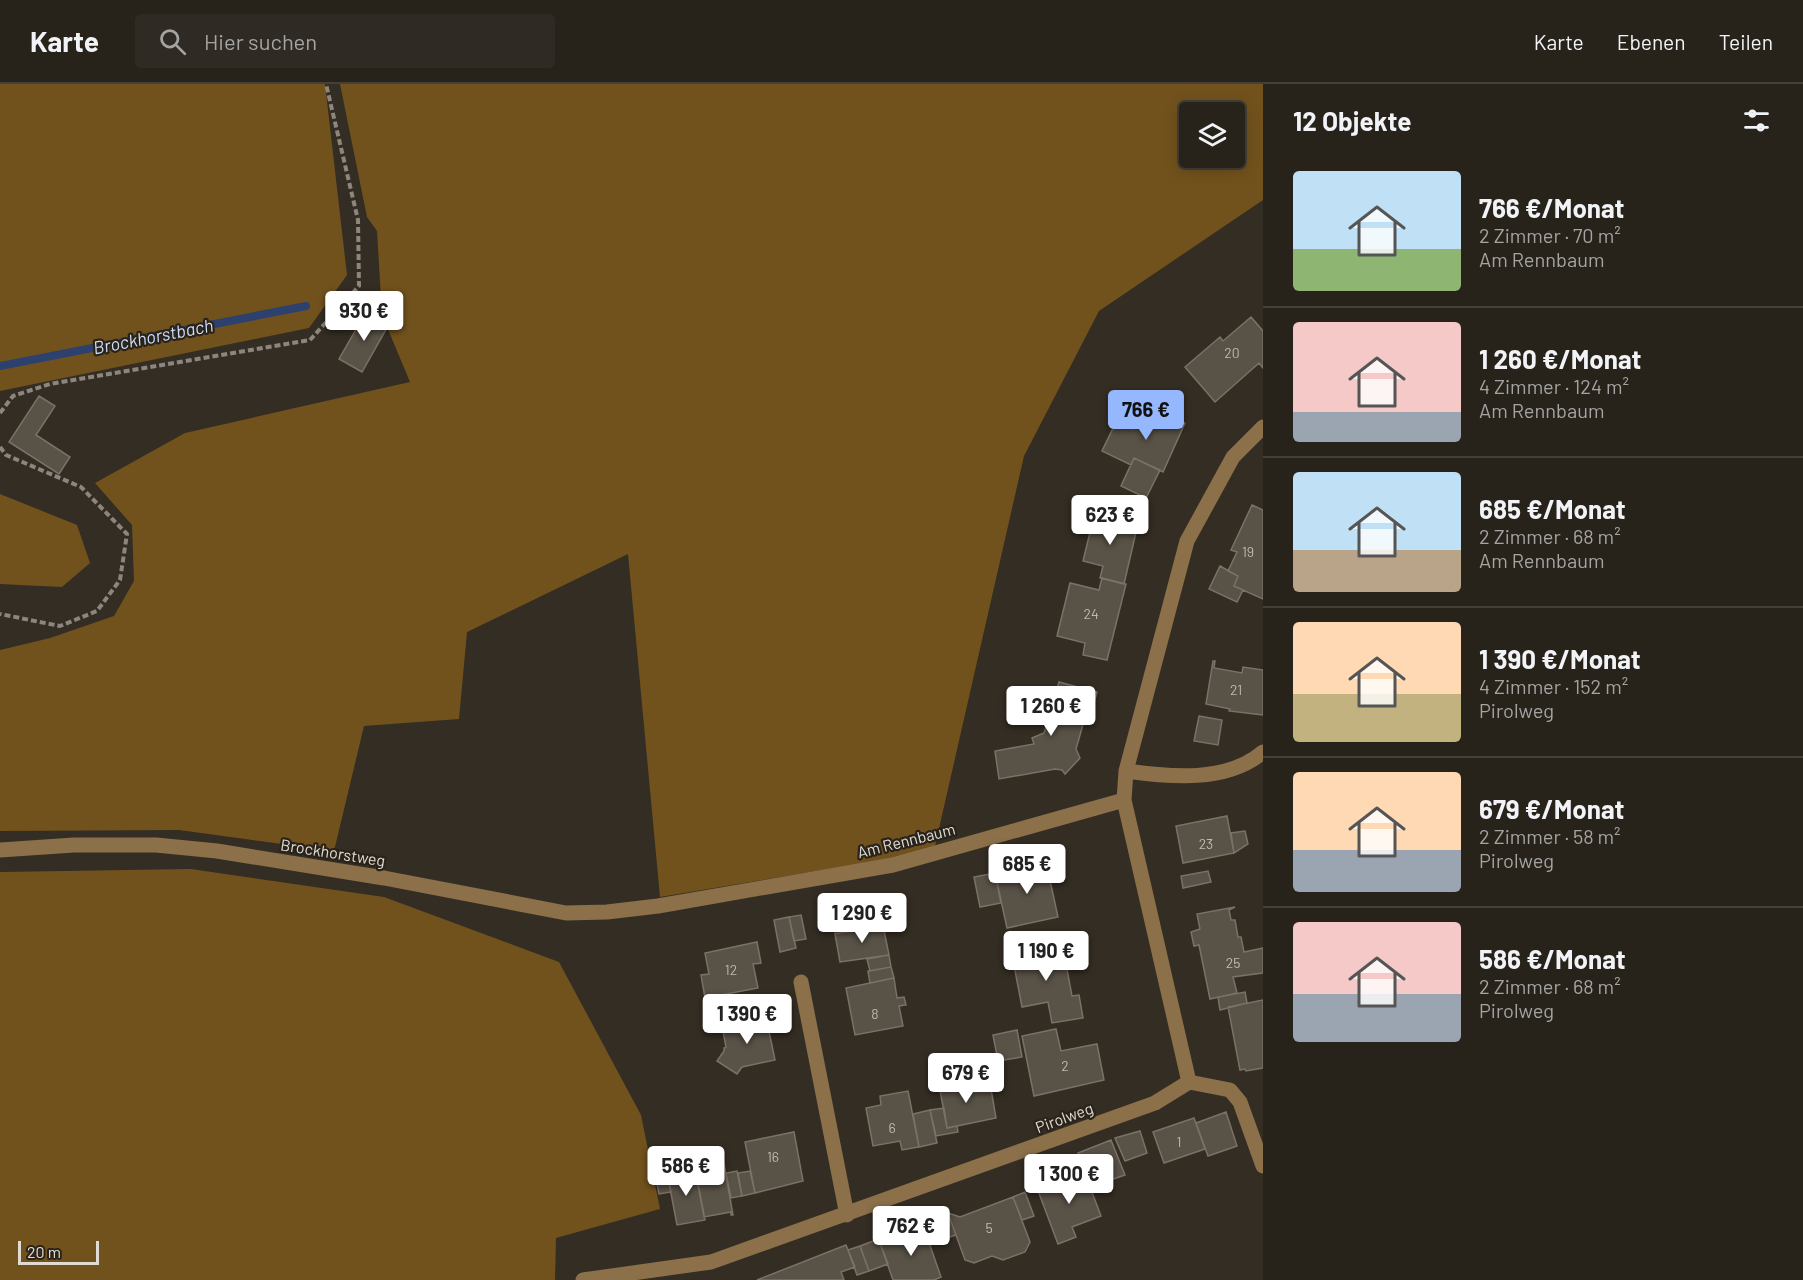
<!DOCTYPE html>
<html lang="de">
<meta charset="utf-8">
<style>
:root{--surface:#27221a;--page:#2f2a23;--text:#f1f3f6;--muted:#a4a4a2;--line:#433f39;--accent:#94b7fd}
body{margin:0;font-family:Barlow,sans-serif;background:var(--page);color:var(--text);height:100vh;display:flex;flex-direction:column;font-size:22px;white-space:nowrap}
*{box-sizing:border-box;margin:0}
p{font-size:20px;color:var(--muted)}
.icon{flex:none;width:33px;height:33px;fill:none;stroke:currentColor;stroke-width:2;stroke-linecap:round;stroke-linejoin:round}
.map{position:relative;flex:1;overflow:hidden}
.panel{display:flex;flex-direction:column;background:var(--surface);width:540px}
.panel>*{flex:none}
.fabs{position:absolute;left:1179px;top:18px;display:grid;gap:12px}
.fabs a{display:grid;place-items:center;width:66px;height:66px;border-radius:6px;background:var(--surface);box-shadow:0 3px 15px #0003,0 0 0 2px var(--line);font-size:30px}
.scale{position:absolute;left:18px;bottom:15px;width:81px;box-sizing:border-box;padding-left:6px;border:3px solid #e0dcd5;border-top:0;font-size:16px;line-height:21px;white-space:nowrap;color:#e0dcd5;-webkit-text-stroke:4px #2a231a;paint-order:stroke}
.price{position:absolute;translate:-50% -51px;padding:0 14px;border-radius:6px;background:#fff;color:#222;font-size:20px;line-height:39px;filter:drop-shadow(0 2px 3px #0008)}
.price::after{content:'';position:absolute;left:50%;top:36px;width:18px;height:14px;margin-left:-9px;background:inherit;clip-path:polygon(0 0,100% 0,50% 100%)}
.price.active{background:var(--accent);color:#111}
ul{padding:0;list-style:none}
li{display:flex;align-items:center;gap:18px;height:150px;padding:0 30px}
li+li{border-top:2px solid var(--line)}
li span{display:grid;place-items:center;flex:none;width:168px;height:120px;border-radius:6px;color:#555}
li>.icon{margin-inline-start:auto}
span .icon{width:72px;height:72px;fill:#fffc;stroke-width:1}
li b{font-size:26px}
h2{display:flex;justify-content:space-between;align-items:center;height:72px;padding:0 30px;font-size:26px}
header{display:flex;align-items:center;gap:36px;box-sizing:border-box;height:84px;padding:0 30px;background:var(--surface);border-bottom:2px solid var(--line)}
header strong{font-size:28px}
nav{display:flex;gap:33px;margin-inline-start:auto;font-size:21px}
.search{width:420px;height:54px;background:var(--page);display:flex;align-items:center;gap:15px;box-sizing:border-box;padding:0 21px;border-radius:6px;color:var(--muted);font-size:22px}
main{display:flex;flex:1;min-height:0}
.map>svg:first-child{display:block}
.green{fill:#71521d;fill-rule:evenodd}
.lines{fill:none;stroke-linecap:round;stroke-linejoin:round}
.stream{stroke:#2c416e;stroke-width:8}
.building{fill:#595247;stroke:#7b7267;stroke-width:1.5}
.path{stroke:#8c867e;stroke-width:4;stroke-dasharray:6 3;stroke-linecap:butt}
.minor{stroke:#8b704a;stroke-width:15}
.labels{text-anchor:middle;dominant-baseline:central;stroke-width:4.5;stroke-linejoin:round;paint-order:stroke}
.number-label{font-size:14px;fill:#bebab2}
.street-label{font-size:16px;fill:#e0dcd5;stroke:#2a231a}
.water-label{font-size:18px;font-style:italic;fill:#ceddfb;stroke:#2a231a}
</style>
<header>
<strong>Karte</strong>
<div class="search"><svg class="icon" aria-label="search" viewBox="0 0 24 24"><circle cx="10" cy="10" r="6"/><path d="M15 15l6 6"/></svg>Hier suchen</div>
<nav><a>Karte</a><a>Ebenen</a><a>Teilen</a></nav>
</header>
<main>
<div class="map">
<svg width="1263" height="1196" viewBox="0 0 1263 1196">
<rect width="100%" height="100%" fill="#342d23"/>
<path class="green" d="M0,0H325L347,191L309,244L0,307Z
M340,0H1263V116L1099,227L1024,372L935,762L906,772L660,813L628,470L467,548L459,635L364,642L334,767L179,746L0,747V566L50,554L114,532L134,497L132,441L95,399L185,349L410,298L382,231L377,147L367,133ZM1190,28H1234V74H1190Z
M0,410L77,441L90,479L62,503L0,500Z
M191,785L384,813L559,878L641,1031L660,1125L556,1154L555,1196H0V788Z"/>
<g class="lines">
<path class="stream" d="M0,282L306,222"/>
</g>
<path class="building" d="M366,228L388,242L362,288L339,275Z
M1251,233L1263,247V284L1259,279L1215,318L1185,283L1220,253L1223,257Z
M39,312L55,322L36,351L70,373L59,390L9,358Z
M1159,326L1185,339L1163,388L1134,374L1131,381L1102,367L1116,338L1124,342L1125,339L1129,341L1128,344L1132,345L1139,331L1153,338Z
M1134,374L1160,386L1146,414L1121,402Z
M1252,421L1263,426V515L1234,502L1238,492L1228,487L1237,468L1231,466Z
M1095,428L1124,434L1122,440L1137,444L1124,500L1100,494L1103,482L1083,477Z
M1220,482L1238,492L1234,502L1243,506L1237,518L1209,505Z
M1102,494L1126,500L1107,576L1083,571L1085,559L1057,552L1070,499L1099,506Z
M1213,577H1215L1214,584L1242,589L1243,583L1263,586V631L1229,627L1230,625L1206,620Z
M1059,598L1097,608L1094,619L1088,623L1076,665L1080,674L1065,690L1062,686L1055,685L999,695L995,667L1034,660L1032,654L1044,649Z
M1199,632L1222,636L1218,661L1194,657Z
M1227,732L1234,769L1183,779L1176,742Z
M1245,747L1248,760L1234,769L1231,749Z
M1057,775L1046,778L1058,833L1007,844L995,789Z
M1208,787L1211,798L1183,804L1181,792Z
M995,789L1001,819L980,823L974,793Z
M877,812L883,841L835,850L829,821Z
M1235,823L1229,826L1231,836H1235L1238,853H1241L1244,868L1263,864V889L1233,893L1237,909L1210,915L1199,861L1194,862L1191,848L1200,845L1197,830Z
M801,831L806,855L794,857L789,833Z
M789,833L796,864L780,868L774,836Z
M883,841L889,871L840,878L835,850Z
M1061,856L1055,859L1059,881L1066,880L1072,912L1079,911L1083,934L1052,939L1048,918L1022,923L1011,866Z
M757,858L761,879L753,880L758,904L705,914L701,891L709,890L705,869Z
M889,871L891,883L870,887L867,875Z
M891,883L894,894L870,899L868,887Z
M894,894L897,914L904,913L906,921L899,922L903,942L855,951L846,904Z
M1245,908L1247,919L1220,926L1218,913Z
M765,915L769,933L746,937L744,930L735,932L734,922Z
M1263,916V984L1246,987L1245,985L1240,986L1228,923Z
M766,933L775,976L742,983L737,990L717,977L724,967V964L726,963L722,942Z
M1056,945L1061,967L1097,960L1104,996L1034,1012L1022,952Z
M1017,946L1022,973L998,977L993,951Z
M973,995L975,1008L991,1005L996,1034L947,1044L939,1001Z
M908,1007L919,1063L902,1066L900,1057L873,1062L866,1024L881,1021L880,1012Z
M944,1024L947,1044L957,1042L958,1048L936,1052L930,1026Z
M930,1026L937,1059L919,1063L913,1030Z
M1226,1028L1237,1062L1208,1072L1196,1039Z
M1194,1034L1205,1065L1164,1079L1153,1048Z
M1140,1047L1147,1069L1125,1077L1115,1054Z
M794,1048L803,1097L755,1109L745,1058Z
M1111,1056L1125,1091L1090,1103L1078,1069Z
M723,1074L733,1131H731V1128L704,1133L694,1080Z
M666,1083L671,1108L659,1110L654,1085Z
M666,1083L669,1089L695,1084L705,1136L677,1141Z
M737,1087L742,1112L731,1114L726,1089Z
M750,1087L755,1109L742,1112L738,1089Z
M1084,1087L1101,1132L1072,1143L1076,1153L1058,1160L1037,1104Z
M1025,1108L1034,1132L1022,1136L1013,1113Z
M1013,1113L1030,1158L1025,1168L1003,1176L992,1172L974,1179L965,1176L948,1129L960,1133Z
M948,1129L956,1151L943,1155L935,1133Z
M924,1144L941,1193L934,1196H893L880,1159Z
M881,1154L883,1159H880L888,1180L869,1187L860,1162Z
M846,1161L855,1183L841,1188L844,1196H757Z
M860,1162L869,1187L857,1191L848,1166Z"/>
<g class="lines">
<path class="path" d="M0,329L13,312L50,300L310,256L359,202L358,136L326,0
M0,363L6,371L81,403L127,450L120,496L97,527L60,542L0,530"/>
<path class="minor" d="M1126,687C1170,693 1227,699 1263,668
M0,766L74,761H156L217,767L384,794L566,829L607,828L658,822L893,781L1124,716
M801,898L847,1131
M1189,998L1124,716L1126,687L1187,457L1233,373L1263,343
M1189,998L1230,1006L1240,1018L1263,1082
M583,1196L711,1178L1155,1019L1189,998"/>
</g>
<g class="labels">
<g class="number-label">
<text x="1232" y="268">20</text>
<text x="1248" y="467">19</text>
<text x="1091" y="529">24</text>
<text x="1236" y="605">21</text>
<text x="1206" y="759">23</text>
<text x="1233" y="878">25</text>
<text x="731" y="885">12</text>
<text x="875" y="929">8</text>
<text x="1065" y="981">2</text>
<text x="892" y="1043">6</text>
<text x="1179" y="1057">1</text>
<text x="773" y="1072">16</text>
<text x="989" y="1143">5</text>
</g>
<g class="street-label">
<text transform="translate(906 756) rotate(-14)">Am Rennbaum</text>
<text transform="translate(333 768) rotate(9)">Brockhorstweg</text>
<text transform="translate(1064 1033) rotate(-20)">Pirolweg</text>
</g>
<g class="water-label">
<text transform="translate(153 252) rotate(-11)">Brockhorstbach</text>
</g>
</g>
</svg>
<div class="fabs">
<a><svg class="icon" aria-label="layers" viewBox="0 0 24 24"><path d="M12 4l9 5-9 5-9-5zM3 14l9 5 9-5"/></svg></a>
</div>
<div class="scale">20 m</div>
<b class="price" style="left:364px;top:258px">930 €</b>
<b class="price active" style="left:1146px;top:357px">766 €</b>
<b class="price" style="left:1110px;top:462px">623 €</b>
<b class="price" style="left:1051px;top:653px">1 260 €</b>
<b class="price" style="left:1027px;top:811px">685 €</b>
<b class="price" style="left:862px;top:860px">1 290 €</b>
<b class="price" style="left:1046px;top:898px">1 190 €</b>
<b class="price" style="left:747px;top:961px">1 390 €</b>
<b class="price" style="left:966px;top:1020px">679 €</b>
<b class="price" style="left:686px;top:1113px">586 €</b>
<b class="price" style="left:1069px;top:1121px">1 300 €</b>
<b class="price" style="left:911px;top:1173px">762 €</b>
</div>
<section class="panel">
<h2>12 Objekte<svg class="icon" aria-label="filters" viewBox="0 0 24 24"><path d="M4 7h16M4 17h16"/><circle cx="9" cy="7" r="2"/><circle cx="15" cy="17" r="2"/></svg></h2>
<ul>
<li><span style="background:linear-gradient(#bfe0f5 65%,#8fb573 0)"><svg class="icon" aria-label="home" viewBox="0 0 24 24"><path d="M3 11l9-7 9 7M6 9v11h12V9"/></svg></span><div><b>766 €/Monat</b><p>2 Zimmer · 70 m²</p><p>Am Rennbaum</p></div></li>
<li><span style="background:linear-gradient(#f6c9c9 75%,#9aa5b1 0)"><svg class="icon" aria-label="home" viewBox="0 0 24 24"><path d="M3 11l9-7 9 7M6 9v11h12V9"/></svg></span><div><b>1 260 €/Monat</b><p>4 Zimmer · 124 m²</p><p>Am Rennbaum</p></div></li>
<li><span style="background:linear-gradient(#bfe0f5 65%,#b9a48a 0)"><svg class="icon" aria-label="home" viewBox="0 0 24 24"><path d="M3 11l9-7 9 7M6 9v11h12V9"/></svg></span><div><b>685 €/Monat</b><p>2 Zimmer · 68 m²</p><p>Am Rennbaum</p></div></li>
<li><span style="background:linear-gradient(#ffd9b3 60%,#c2b280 0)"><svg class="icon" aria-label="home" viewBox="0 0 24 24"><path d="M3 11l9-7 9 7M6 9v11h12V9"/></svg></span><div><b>1 390 €/Monat</b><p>4 Zimmer · 152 m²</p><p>Pirolweg</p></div></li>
<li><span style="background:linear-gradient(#ffd9b3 65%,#9aa5b1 0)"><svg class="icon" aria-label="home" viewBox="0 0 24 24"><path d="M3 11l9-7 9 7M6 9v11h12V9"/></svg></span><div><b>679 €/Monat</b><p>2 Zimmer · 58 m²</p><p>Pirolweg</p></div></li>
<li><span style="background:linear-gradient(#f6c9c9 60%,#9aa5b1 0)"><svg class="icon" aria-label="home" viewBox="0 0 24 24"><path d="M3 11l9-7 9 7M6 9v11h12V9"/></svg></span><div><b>586 €/Monat</b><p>2 Zimmer · 68 m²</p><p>Pirolweg</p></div></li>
</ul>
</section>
</main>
